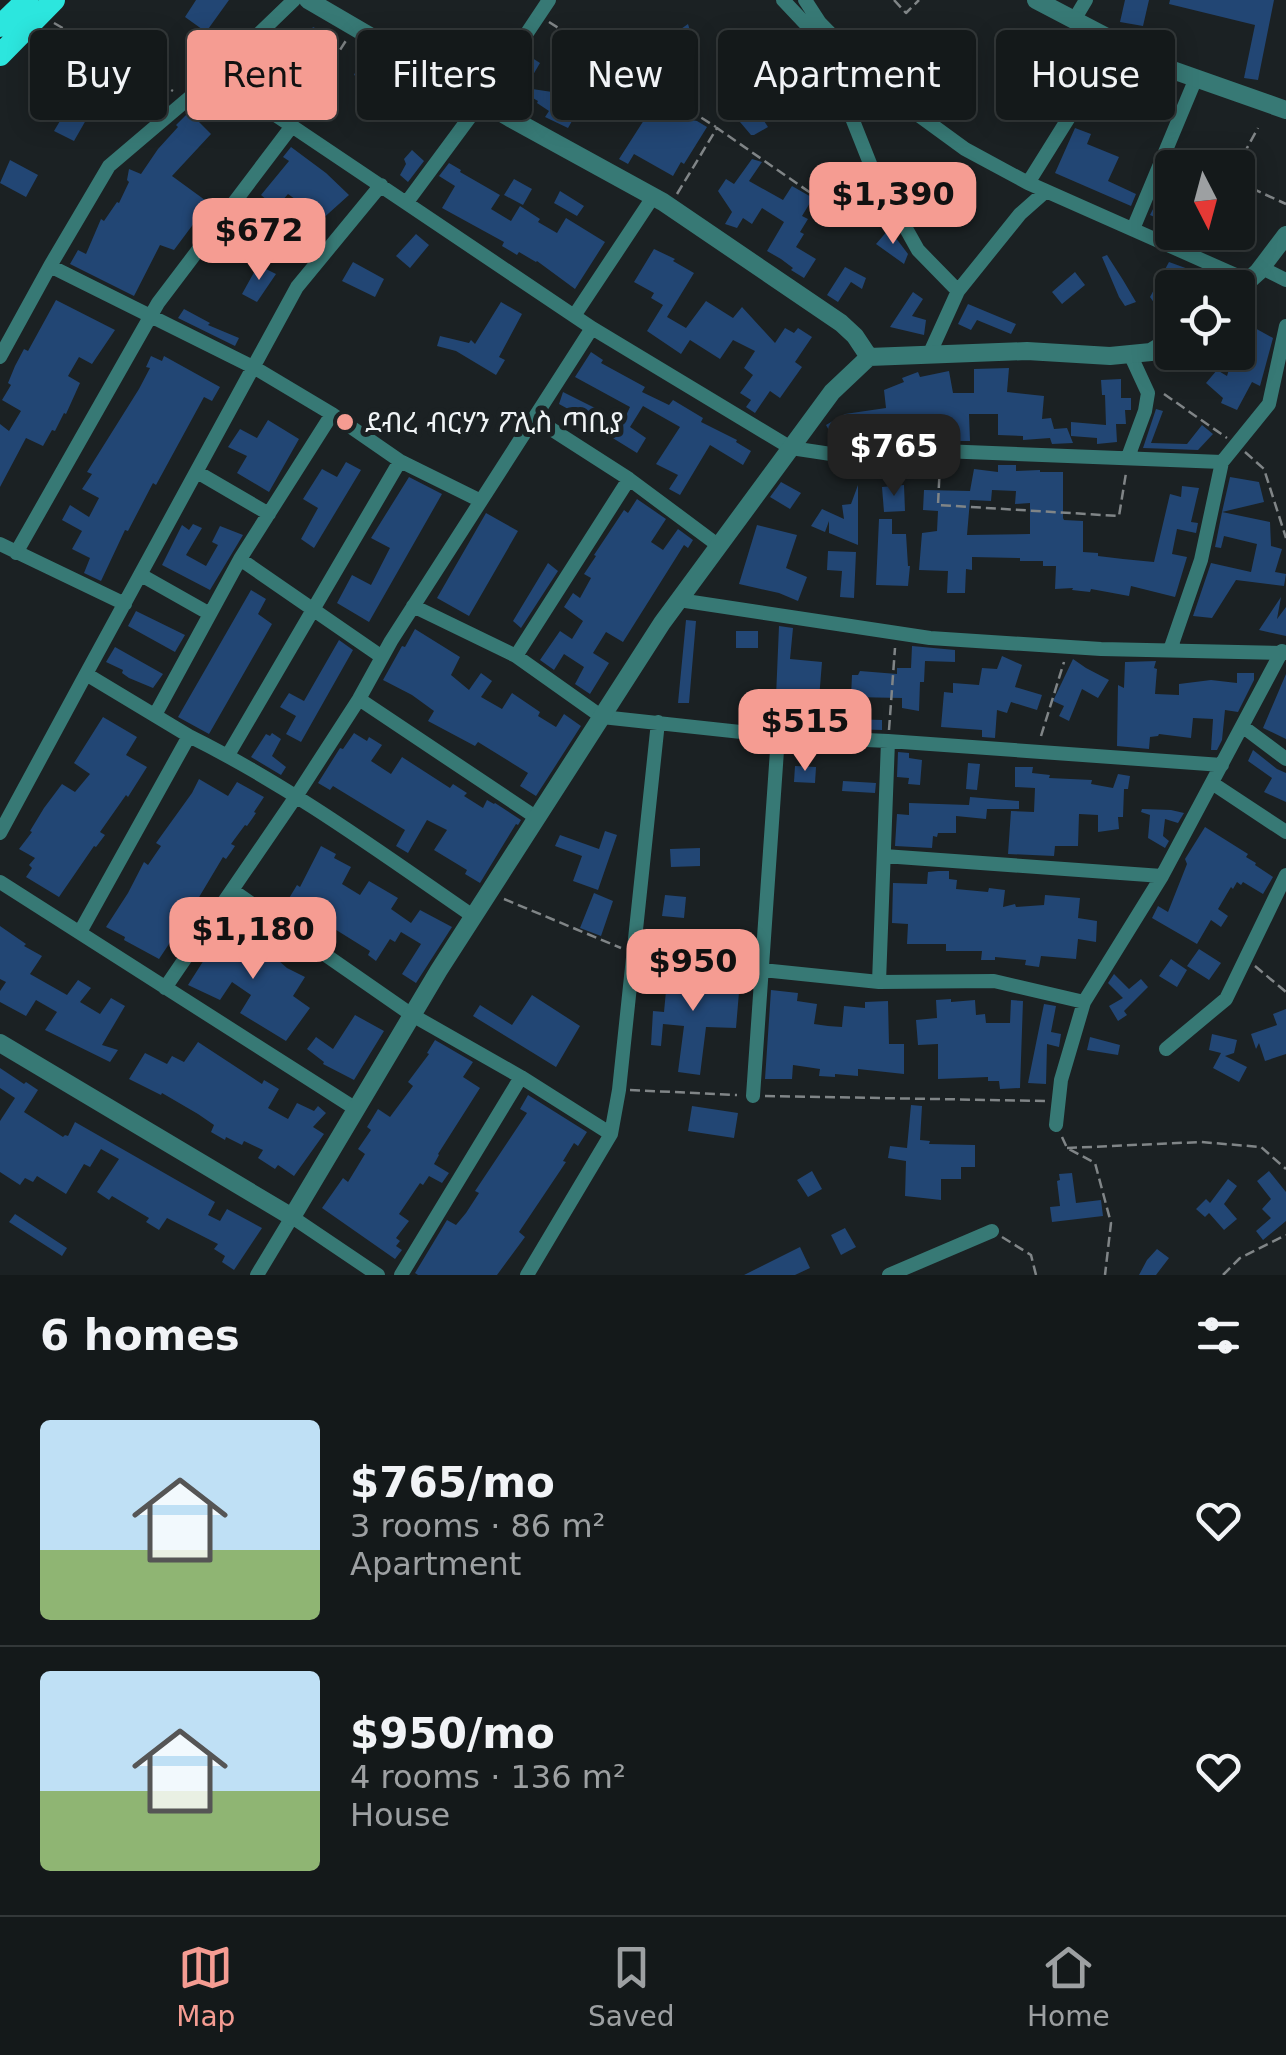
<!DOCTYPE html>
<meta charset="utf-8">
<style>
:root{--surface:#14191a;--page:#212627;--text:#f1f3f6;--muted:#9da0a2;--line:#333839;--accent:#f59c92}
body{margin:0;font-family:"DejaVu Sans","Noto Sans Ethiopic",sans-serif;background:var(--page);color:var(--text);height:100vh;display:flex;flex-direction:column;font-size:38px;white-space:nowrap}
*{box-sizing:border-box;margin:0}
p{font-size:32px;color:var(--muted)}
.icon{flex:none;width:55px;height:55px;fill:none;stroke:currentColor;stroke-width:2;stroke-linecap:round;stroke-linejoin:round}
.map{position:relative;height:1275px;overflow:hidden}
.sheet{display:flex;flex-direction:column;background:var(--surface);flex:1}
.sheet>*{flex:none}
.banner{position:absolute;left:30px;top:30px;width:1228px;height:90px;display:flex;gap:20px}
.needle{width:65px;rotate:174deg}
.buttons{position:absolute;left:1155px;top:150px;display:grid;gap:20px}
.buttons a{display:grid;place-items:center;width:100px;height:100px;border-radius:10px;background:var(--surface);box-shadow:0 5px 25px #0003,0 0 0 2px var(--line);font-size:50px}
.price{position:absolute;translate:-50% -85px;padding:0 22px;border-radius:20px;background:var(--accent);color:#111;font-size:32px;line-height:65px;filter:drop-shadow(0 2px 5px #0008)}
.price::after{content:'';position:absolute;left:50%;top:60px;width:30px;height:22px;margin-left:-15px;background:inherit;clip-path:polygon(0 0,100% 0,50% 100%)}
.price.selected{background:#222;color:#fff}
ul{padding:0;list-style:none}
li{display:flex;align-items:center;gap:30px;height:250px;padding:0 40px}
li+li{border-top:2px solid var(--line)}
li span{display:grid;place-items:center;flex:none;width:280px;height:200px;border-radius:10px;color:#555}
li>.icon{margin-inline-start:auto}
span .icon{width:120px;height:120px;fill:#fffc;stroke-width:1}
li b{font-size:42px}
h2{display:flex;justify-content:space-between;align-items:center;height:120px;padding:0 40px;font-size:42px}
.pill{padding:0 35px;border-radius:10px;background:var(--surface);box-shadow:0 5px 25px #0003,0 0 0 2px var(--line);font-size:35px;line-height:90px}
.pill.selected{background:var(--accent);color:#111}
.menu{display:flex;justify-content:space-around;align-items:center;height:140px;border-top:2px solid var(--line);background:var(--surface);font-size:28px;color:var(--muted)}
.menu a{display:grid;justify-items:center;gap:5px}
.menu .selected{color:var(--accent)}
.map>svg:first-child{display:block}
.building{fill:#224674;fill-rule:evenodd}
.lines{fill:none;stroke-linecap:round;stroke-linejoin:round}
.path{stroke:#808587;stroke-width:2.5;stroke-dasharray:10 5;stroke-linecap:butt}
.minor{stroke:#377975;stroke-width:14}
.tertiary{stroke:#377975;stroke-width:18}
.trunk{stroke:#2ce6de;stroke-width:22}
.poi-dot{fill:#f59c92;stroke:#1b2123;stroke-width:4}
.labels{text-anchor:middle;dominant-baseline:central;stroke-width:10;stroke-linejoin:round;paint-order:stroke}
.poi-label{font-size:28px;fill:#eff3f5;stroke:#1b2123;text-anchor:start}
</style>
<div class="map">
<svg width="1286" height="1275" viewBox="0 0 1286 1275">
<rect width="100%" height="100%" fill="#1b2123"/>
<path class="building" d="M196,0H229L206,32L185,17Z
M1125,0H1149L1143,26L1120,22Z
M1170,0H1274L1258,80L1244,78L1255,25L1169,4Z
M688,24L691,34L688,37L698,54L688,60L671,36Z
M313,27L335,38L317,70L270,41L277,31L301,46Z
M940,36L947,44L910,85L898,73L904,65L909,68Z
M526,54L540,63L530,80L515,71Z
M570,56L626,92L609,119L583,102L568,128L545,117L549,111L537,103L538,101L512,86L559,93L571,75L561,68Z
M362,58L378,66L370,83L354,75Z
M95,62L114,71L74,141L54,131Z
M789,67L814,90L819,80L827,87L809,115L802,110L810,97L784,78Z
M749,98L768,127L754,135H751L729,109Z
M653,106L677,122L680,118L697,121L707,127L684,164L681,162L673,176L634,154L628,164L619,159Z
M189,112L211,134L172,176L209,203L174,250L160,245L134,296L70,264L78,250L86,254L101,219L104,221L117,202L119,203L129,182L127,180L129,169L141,174L158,149L178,127L176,125Z
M1075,128L1091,134L1087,144L1119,157L1108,181L1136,194L1131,206L1055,173Z
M291,147L326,173L349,195L319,222L299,249L275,230L285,218L293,224L306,207L288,194L276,208L261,195L289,161L283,157Z
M412,150L424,161L408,182L400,175L406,164L404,159Z
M752,159L762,162L749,181L783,200L792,186L813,198L802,216L808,219L800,232L804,234L796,247L816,259L804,278L791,270L793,268L781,259L767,251L784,222L762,208L752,224L743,218L737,228L725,224L732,212L718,191L726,179L734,184Z
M10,160L38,175L26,197L0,183Z
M449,163L461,170L460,172L500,195L491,209L511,221L520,206L540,219L538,222L557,233L566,218L605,242L575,289L537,261L536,262L519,252L517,255L502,246L504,242L442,208L455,186L439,176Z
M514,179L532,189L523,205L504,195Z
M560,191L584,206L577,216L554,203Z
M1157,201L1172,207V225L1150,215Z
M245,213L259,225L248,238L232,226Z
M889,229L908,254L904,264L876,244Z
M1189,232H1230L1225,249Z
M416,234L429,245L410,268L396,256Z
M654,249L675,259L673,261L694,273L667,317L686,328L706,301L733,318L742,307L775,343L785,328L794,333L798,328L812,337L795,362L802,367L780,398L770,391L755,413L746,407L751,400L740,393L753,375L744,368L755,351L733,340L720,359L690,340L681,354L647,331L663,305L651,298L654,293L634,282Z
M1107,255L1123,280L1136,302L1125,306L1119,297L1102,257Z
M353,262L384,279L375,297L342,281Z
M1169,262L1213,278L1201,288H1172V310L1164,317L1150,297Z
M258,265L276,274L257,302L242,294Z
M845,267L866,278L862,289L851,282L838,302L827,295Z
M1075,272L1085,285L1062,304L1052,292Z
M913,292L923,299L912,316L926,320L924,335L890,327Z
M56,300L115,330L92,364L79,357L68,376L80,383L66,414L64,413L55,431L52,430L43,446L26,438L0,487V424L9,431L21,411L2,400L11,385L8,383L15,366L24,349L28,351Z
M501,302L522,314L499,357L505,360L496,375L456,351L437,346L440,336L469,343L471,340L475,344Z
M968,304L1016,324L1011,334L977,320L971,330L958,324Z
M184,309L210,323L208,325L239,338L235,346L178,318Z
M1253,327L1273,338L1260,386L1252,382L1237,410L1221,403L1223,398L1206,383L1217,370L1227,376L1232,360L1238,362V344Z
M591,352L603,360L601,363L645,387L642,392L669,405L673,400L703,418L701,422L737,440L736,442L751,451L743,465L710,445L680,495L669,489L678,475L656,464L680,427L643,406L630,427L646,438L637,453L590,424L592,421L572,407L570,410L559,404L563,392L623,422L630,407L575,377Z
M151,356L162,361L164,356L220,387L212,401L204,397L156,485L153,483L128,531L125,530L101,581L84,573L90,558L72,549L82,531L62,520L70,505L89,517L99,498L82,489L92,474L87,472L139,389L150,368L146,367Z
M1009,368L1007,392L1044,396L1042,419L1051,418L1054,429L1067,428L1073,443L1052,444L1050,438L1023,440V436L998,435V414H969L970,441H960V432H955V424H930L933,441L887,444L886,432L867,436L865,426L836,443L826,425L845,414L886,408L884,390L904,382L902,378L918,372L920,377L949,371L953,393H974V369Z
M1121,379V398H1131V410H1125L1126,424H1116L1117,442L1097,444V438L1071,436V422L1106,425L1105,395H1102L1101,380Z
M1156,409L1163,411L1151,443L1187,444L1202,425L1213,434L1198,450L1143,448Z
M268,420L299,439L269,492L237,473L247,456L228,447L240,429L257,438Z
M346,462L361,470L314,548L301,539L318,508L303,499L322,469L337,477Z
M998,465H1016V471L1040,470V472H1063V518L1064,520L1083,521V552L1098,553V556L1123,559L1154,562L1170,494L1181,497L1182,486L1199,488L1191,522L1198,523L1196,533L1177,529L1172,554L1187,557L1175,597L1131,586L1129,596L1091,589L1090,592L1072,590L1073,588L1055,589L1056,566H1043V561H1020V558L972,557V570L966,569L965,593H947L948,571L919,570L922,533L937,531L938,511L923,510L924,490L970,491L974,469L998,472ZM992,490L1016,491L1015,504L1030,503V534L967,535L970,500L991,501Z
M409,477L442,494L369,622L337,603L352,575L371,585L390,548L371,538Z
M1230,477L1259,482L1264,502L1222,512Z
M781,482L801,493L790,509L770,497Z
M858,485V545L829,533V521L825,532L811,526L822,509L844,519L842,505L851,504Z
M904,485L905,511L884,512L882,487Z
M637,499L666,519L651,542L663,550L678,529L693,540L688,548L684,545L623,642L606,632L593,653L609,663L590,694L575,684L584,667L564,654L554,670L540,660L560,631L572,639L583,621L564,607L573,593L580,598L591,578L584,574L596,556L594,555L624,510L628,513Z
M1222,512L1270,522L1271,546L1282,549L1275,572L1286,574L1284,586L1236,580L1212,618L1193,616L1211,563L1251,572L1257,544L1224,536L1221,548L1215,547Z
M486,513L518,531L469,616L437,598Z
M879,519H892V534H906L908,566H910L908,586L876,585Z
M193,524L202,528L186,555L206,566L218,545L212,542L220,526L243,535L210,590L162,565L182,525L189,530Z
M757,525L797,535L786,568L807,577L798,601L779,593L739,584Z
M828,551L856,552L854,598L840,597L842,571L827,570Z
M548,563L558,571L521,628L513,621Z
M251,590L266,599L258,614L272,624L209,734L178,717Z
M1281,597L1277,619L1286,607V636L1259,630Z
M136,611L185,635L175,652L128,626Z
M686,620L696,621L689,703H678Z
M779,626L793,628L790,659L822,662L817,724L784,722L785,699L776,697Z
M415,629L460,657L451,675L469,690L481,673L492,681L481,697L502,709L512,693L540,712L538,716L556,727L564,714L581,726L536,796L520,786L528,773L478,742L475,746L428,721L434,711L412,695L383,680L402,646L405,647Z
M736,631H758V648H736Z
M339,640L353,650L301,742L286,734L296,716L280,707L289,693L304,701Z
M912,646L955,650V662L925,661L924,682H920L919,711L902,708V698L851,697L852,675H858L860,671L897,674V668H911Z
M115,647L163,674L153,688L129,678L122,673L123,670L106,662Z
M1002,656L1022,665L1015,687L1042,695L1037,710L1011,702L1007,713L997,710L995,738L982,737V730L941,727L944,692L953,693V683L979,685L982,668L997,669Z
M1073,659L1086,668L1109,680L1098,698L1082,689L1069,721L1059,716L1064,706L1053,701Z
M1156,661L1154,668L1157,669L1155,694L1179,695V684L1211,680L1237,683V673H1254V680L1238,712L1225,710L1222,740L1217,750H1211L1213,719L1193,718L1191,738L1159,734L1158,736L1150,737L1149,749L1117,746L1118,685L1124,688L1125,662Z
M1286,674V739L1263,728Z
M103,717L137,737L126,755L147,767L128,797L126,795L100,832L105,835L96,847L94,846L59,897L26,877L32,868L29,865L35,858L19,849L32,832L30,831L44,808L62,784L75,792L90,774L74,763Z
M849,719L882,720V730L849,729Z
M272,733L281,739L272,756L286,767L281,775L251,757L266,734L270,736Z
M354,733L367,741L369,737L382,745L371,761L391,774L402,757L450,788L453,784L467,793L464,796L483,808L487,800L494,804L495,803L521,820L518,825L516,824L480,883L465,874L467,870L434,850L447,830L427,820L408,853L396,846L405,830L333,786L330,790L318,783L340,748L343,749Z
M1253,750L1277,769L1286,773V802L1264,792L1272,778L1248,761Z
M898,752L909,753V758L922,760L920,785L908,784L909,778L897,777Z
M968,763L980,764L977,790L966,789Z
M795,766L816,767L815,783L794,782Z
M1015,767H1033L1032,773L1050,775L1049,778L1092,780L1091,784L1113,788L1118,774L1130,776L1128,789H1124L1123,817H1118L1119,829L1098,832V815L1079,814L1078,846H1055L1054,856L1008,854L1011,811L1034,812L1035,788L1015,787Z
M199,779L228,796L237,782L264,797L254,812L256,813L252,819L247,826L245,825L231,844L235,846L231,852L226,859L223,857L192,909L189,908L177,928L179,929L159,959L124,940L125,937L106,927L128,893L144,862L148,865L161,846L156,843L192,793Z
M843,781L876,783L875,793L842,791Z
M970,797L1019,801V809H987L986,819L956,816V833H938L937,837L933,836L932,848L895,846L897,814L909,815V803L969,805Z
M1142,809L1171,810L1184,813L1178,823L1165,819L1163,836L1169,841L1165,848L1148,838L1150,815L1141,812Z
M1205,827L1248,854L1246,857L1256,863L1255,865L1273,877L1263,894L1243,882L1241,885L1237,882L1233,889L1231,887L1218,909L1228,916L1221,927L1211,920L1197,944L1152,918L1158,906L1168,912L1187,864L1185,859Z
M605,831L617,835L598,890L573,881L582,856L555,846L560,835L599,849Z
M321,846L336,854L334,858L351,867L342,884L360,895L369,881L398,898L391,909L411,923L420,910L452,927L416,983L402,974L421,944L401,932L395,942L390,939L376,961L368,955L370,951L288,900L297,885L300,887Z
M700,848V866L671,867L670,849Z
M938,871H949V879L957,880L956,889L988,892L989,888L1005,890L1003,907L1015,904L1016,907L1044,905L1045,895L1080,898L1078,918L1097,921L1096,942L1078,939L1076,959L1041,956L1039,967L1025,965L1026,960L995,957V960H981L982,951H946V944H907L908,924L892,923L893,883L927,884L928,872Z
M594,893L613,901L601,936L580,928Z
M665,895L686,897L684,918L662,916Z
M0,926L26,944L24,946L42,956L30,974L67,995L78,980L91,988L80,1002L100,1014L111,998L125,1006L102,1045L118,1050L110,1062L45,1030L57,1012L36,1000L26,1016L0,1002V991L6,982L0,979Z
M225,927L263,947L287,968L305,977L293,996L310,1008L286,1041L240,1013L251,995L232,982L220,1000L188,985Z
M1199,949L1221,963L1209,980L1187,966Z
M1171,959L1187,970L1177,987L1159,976Z
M1114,974L1129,989L1141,979L1148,987L1124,1011L1127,1015L1118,1021L1109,1006L1123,998L1108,983Z
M650,976L690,980L691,977H700L725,979L724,991L739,992L736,1028L706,1027L700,1075L678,1072L684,1026L663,1024L661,1046L651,1045L653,1011L664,1012L666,991L649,990Z
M771,990L798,993L797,1001L817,1004L814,1024L828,1026L842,1027L844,1006L865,1008V1002L888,1001L889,1044H904V1074L858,1069V1076L835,1074V1077L819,1076L820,1069L793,1065L792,1079H765Z
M532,995L580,1026L556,1067L473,1016L480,1005L512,1025Z
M951,999V1002L975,1000L976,1015L985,1014L986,1023H1010L1011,1000L1023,1001L1020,1088L1000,1089L999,1081H988V1077L938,1079V1044L918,1045L916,1020L937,1018L936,1000Z
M1044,1004L1056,1006L1051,1032L1061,1034L1059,1047L1047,1044L1046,1084L1028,1083Z
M1286,1009V1054L1265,1061L1259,1043L1256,1049L1251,1034L1277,1025L1273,1014Z
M355,1015L384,1031L354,1080L323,1064L324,1062L307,1049L316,1037L333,1049Z
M1212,1034L1237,1040L1234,1053L1225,1056L1247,1067L1239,1082L1213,1068L1221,1053L1209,1050Z
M1090,1037L1120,1045L1118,1055L1087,1050Z
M435,1040L473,1062L463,1077L480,1088L438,1154L439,1155L434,1164L449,1173L442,1183L429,1176L423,1185L420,1183L399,1214L409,1221L396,1238L400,1241L396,1246L402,1250L395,1259L322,1208L343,1178L348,1182L365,1154L358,1149L371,1130L367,1127L378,1109L390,1117L413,1086L408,1082L429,1054L427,1053Z
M198,1042L262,1084L264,1080L279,1089L268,1108L288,1119L297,1103L314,1111L318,1106L326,1113L313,1127L324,1134L294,1176L278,1165L275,1169L258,1158L263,1150L244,1141L242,1145L226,1137L225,1140L211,1132L214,1125L198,1114L162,1093L161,1095L129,1079L145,1053L167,1064L172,1056L184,1062Z
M0,1068L24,1084L26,1082L38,1090L24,1112L63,1137L65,1135L68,1136L75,1122L215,1202L208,1215L220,1221L227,1209L262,1228L234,1270L222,1262L225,1256L214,1249L218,1244L167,1218L159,1230L146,1222L149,1218L112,1196L109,1200L97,1192L119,1159L101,1149L90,1167L84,1164L66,1194L37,1176L33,1182L25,1178L20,1185L0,1172V1121L15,1098L0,1088Z
M528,1095L587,1132L578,1146L574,1143L563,1161L566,1162L519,1232L525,1237L497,1275H418L415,1273L447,1220L456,1225L466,1213L479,1193L475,1191L527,1113L520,1109Z
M911,1105L922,1106L920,1140L930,1141L929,1144L975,1145V1167H961V1179H941V1200L905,1196L906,1161L888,1158L890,1146L907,1148Z
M692,1106L738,1113L734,1138L688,1131Z
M812,1171L822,1189L808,1197L797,1180Z
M1269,1171L1286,1192V1221L1263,1240L1256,1231L1271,1218L1262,1209L1271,1199L1257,1181Z
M1072,1173L1076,1203L1101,1200L1103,1216L1052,1222L1050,1207L1060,1206L1057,1181L1060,1180L1059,1174Z
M1228,1179L1237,1186L1224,1204L1237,1219L1224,1230L1209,1213L1205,1217L1196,1209L1206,1199L1210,1203Z
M15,1214L67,1248L62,1256L9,1222Z
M845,1228L856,1247L841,1255L831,1235Z
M800,1247L810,1268L795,1275H744Z
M1157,1249L1169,1258L1156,1275H1139L1147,1260Z"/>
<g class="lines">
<path class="path" d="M894,0L906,13L919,0
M549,22L716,127
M54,23L173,91
M300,113L347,39
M1179,156L1205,168
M1236,168L1258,128
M1238,182L1286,204
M677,194L717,128L828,205
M1164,394L1227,438
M1245,452L1264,469L1286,538
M940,463L938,505L1119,516L1126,473
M889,730L895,648
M1041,736L1064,662
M504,899L621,948
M1255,966L1286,992
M630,1090L737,1095
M765,1096L1047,1101
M1062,1137L1067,1148L1095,1163L1111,1223L1105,1275
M1067,1148L1201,1142L1261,1147L1286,1169
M1002,1237L1031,1255L1036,1275
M1223,1275L1240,1258L1286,1235"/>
<path class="minor" d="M294,0L216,75L592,328
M783,0L832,52L844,98L871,166L918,250L958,291
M805,0L820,23L859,63
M1074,20L1086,0
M1116,42L1028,183L1249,281
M832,52L965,149L1028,183
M216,75L109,166L50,266L255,368L332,414L400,461L481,501
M407,202L481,102L549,0
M1133,229L1196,78
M1262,268L1286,280
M574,316L653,197
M929,355L958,291L1020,214L1046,191
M0,357L50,266
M534,418L629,479L719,546
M1128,457L1145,411L1148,393L1130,354
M197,472L269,514
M629,479L516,656L602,717L778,736L888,741L1222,765
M0,544L125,604
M16,553L158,303L292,126
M240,559L332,414
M141,575L210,614
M679,600L930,638L1101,649L1286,653
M413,606L516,656
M1170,650L1201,560L1222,462L1269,404L1286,326
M86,674L297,287L381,185
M359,699L537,818
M155,715L240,559L382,657
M1242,726L1286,759
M228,755L400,461
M1212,783L1286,832
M0,833L86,674L189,736
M884,856L1162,876
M0,882L356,1109
M232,890L412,1015L521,1077L611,1134
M80,932L189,736C290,786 380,852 473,916
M762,970L879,982L994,981L1084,1002
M879,982L888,741
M165,988L297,795L359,699L391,641L592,328L791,448L851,457L941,451L1222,462
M1166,1049L1226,999L1286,875
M753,1096L778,736
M1056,1125L1061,1080L1084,1002L1162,876L1282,651
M257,1275L292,1217L378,1275
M401,1275L521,1077
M527,1275L611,1134L619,1090L658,722
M889,1275L992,1231"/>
<path class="tertiary" d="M308,0L510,118L663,202L841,323L855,336L869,357
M1036,0L1164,67L1286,110
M1238,290L1258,272L1286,235
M0,1043L292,1217L439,970L662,623L832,392L869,357L1027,351L1110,356L1151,352L1172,339"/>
<path class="trunk" d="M0,26L27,0
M0,55L54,0"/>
</g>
<circle class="poi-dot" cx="345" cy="422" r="10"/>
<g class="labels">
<g class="poi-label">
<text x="365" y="422">ደብረ ብርሃን ፖሊስ ጣቢያ</text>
</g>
</g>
</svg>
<div class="buttons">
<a><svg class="needle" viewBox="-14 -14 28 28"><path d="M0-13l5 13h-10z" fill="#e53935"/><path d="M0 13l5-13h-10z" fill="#9da0a2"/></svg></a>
<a><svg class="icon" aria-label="locate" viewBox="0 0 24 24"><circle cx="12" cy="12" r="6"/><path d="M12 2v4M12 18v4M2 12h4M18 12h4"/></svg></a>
</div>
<b class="price" style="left:893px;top:247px">$1,390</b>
<b class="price" style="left:259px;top:283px">$672</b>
<b class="price selected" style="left:894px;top:499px">$765</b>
<b class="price" style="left:805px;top:774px">$515</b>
<b class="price" style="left:253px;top:982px">$1,180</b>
<b class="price" style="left:693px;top:1014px">$950</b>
<div class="banner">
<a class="pill">Buy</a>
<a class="pill selected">Rent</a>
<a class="pill">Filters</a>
<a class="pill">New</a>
<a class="pill">Apartment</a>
<a class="pill">House</a>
</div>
</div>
<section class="sheet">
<h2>6 homes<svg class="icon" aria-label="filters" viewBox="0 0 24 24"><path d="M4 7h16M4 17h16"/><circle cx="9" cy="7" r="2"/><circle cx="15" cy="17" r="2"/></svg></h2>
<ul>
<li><span style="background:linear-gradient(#bfe0f5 65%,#8fb573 0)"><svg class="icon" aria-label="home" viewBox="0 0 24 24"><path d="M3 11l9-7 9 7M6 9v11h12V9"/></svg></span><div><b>$765/mo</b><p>3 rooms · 86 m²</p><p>Apartment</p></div><svg class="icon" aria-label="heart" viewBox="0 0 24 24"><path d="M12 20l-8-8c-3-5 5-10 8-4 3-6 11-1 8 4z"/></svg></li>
<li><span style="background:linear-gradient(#bfe0f5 60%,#8fb573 0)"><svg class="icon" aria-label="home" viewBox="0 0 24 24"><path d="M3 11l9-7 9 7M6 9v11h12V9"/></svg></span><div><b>$950/mo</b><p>4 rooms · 136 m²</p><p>House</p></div><svg class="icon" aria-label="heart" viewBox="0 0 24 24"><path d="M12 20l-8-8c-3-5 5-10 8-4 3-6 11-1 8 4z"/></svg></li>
</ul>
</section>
<nav class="menu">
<a class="selected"><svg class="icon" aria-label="map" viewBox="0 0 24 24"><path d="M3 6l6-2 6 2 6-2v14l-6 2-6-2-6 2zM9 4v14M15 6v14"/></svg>Map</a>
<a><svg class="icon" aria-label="saved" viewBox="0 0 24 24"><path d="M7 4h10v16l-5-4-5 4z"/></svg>Saved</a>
<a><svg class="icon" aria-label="home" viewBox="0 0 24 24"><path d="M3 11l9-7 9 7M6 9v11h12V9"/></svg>Home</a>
</nav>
